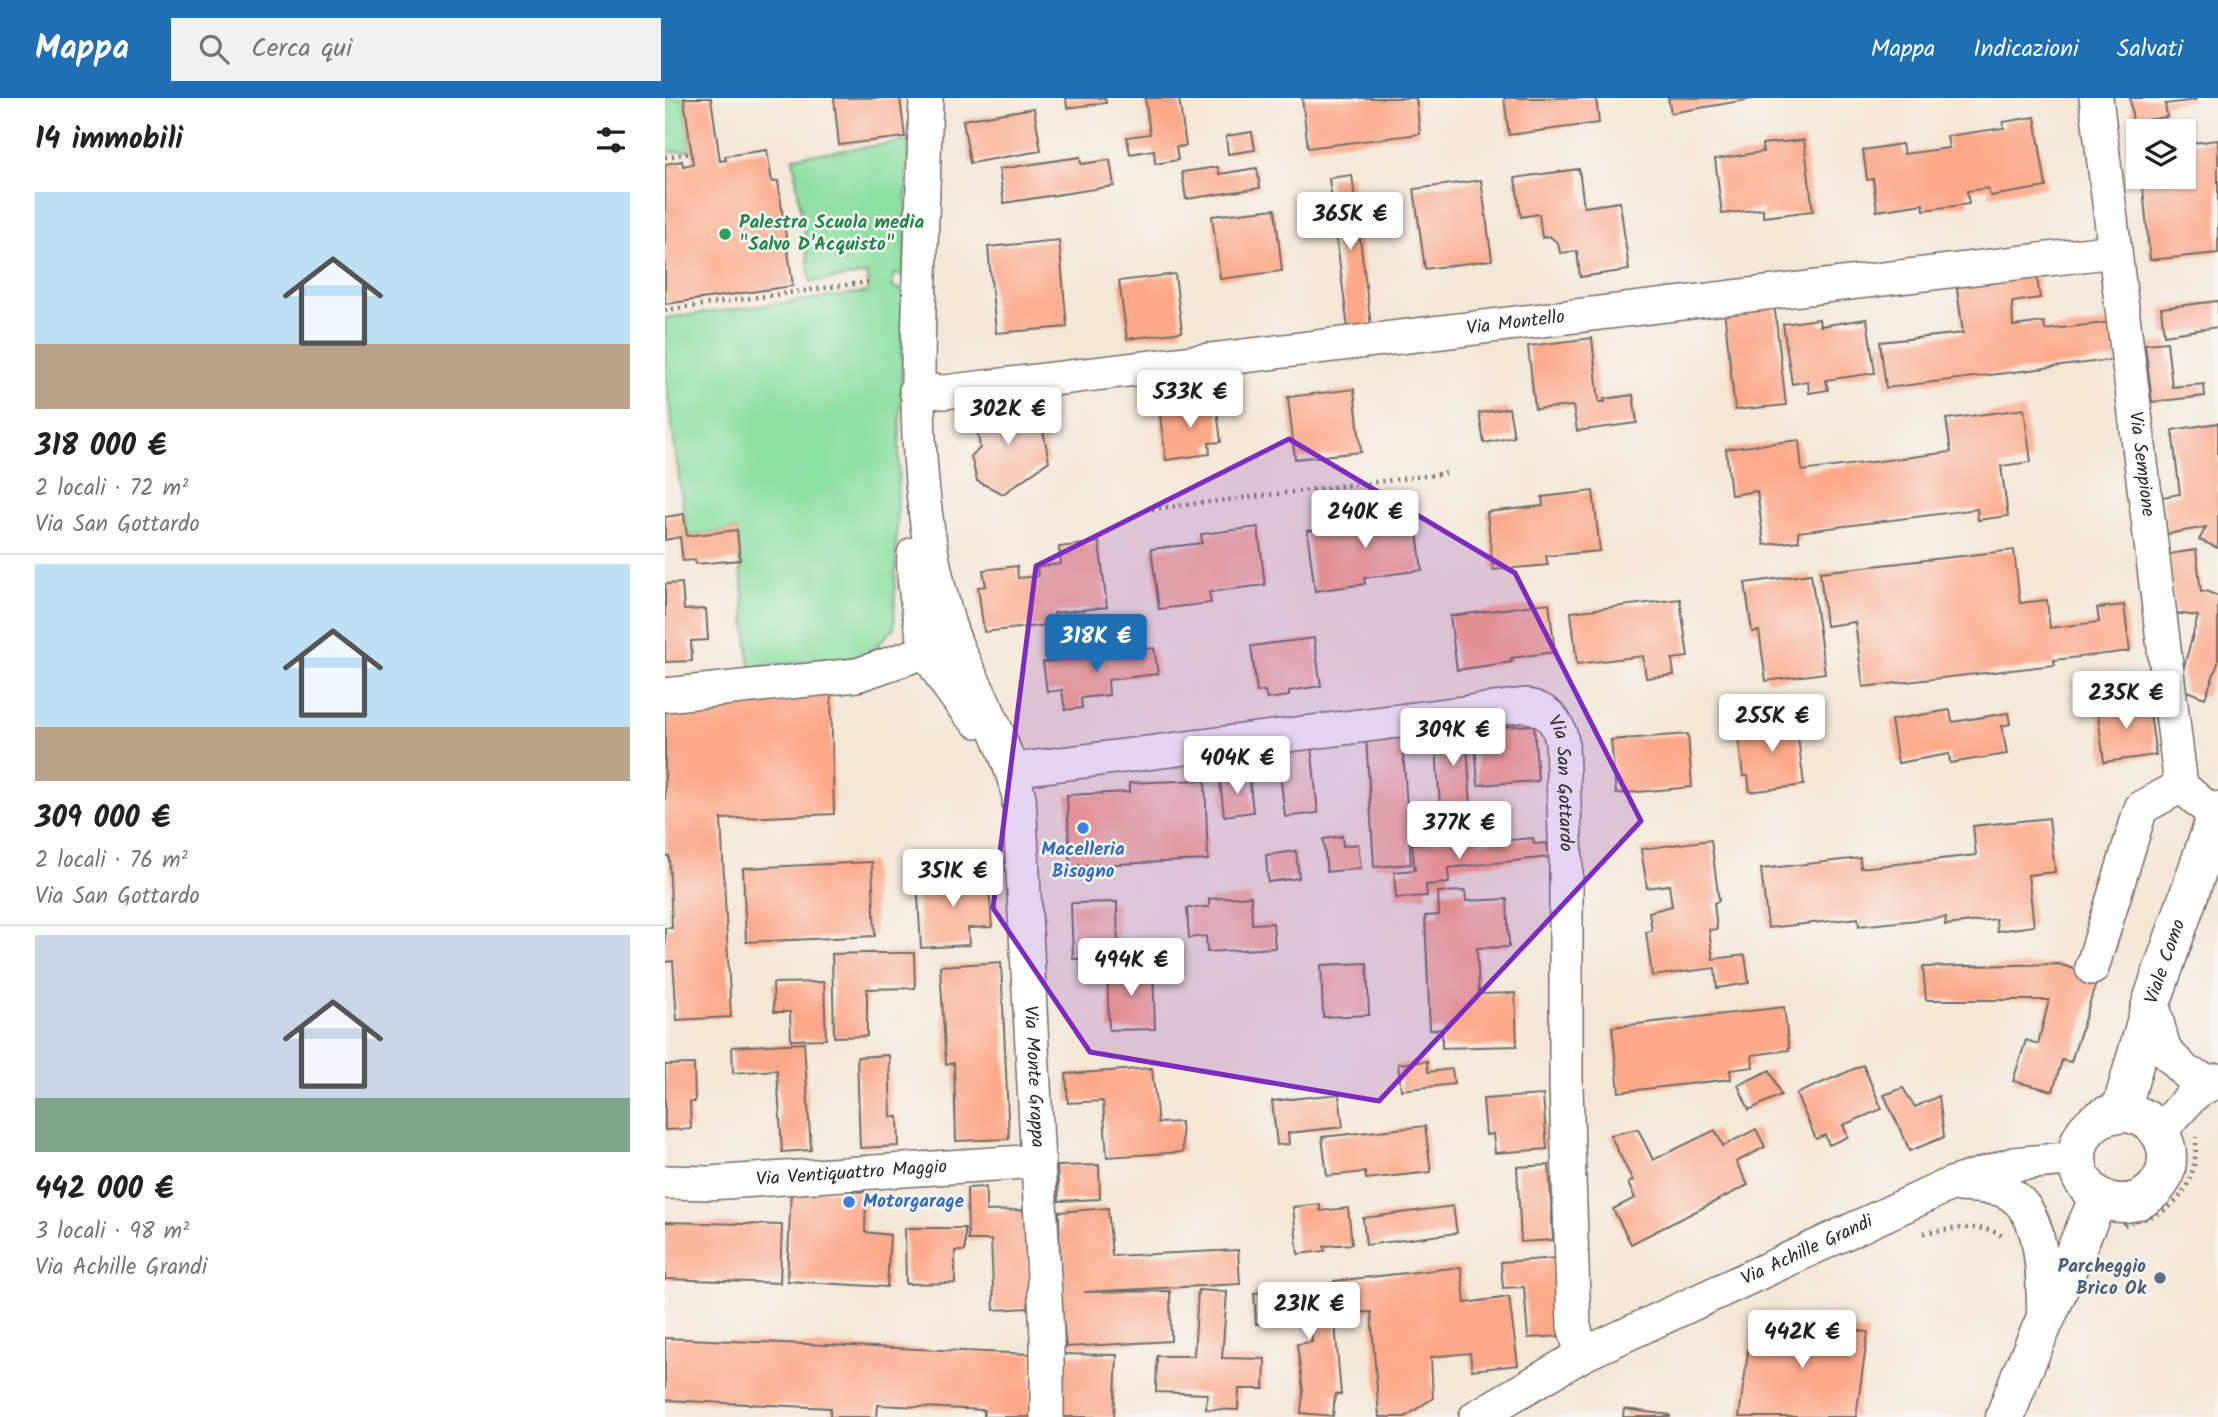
<!DOCTYPE html>
<html lang="it">
<meta charset="utf-8">
<style>
:root{--surface:#fff;--page:#f2f2f2;--text:#222;--muted:#767676;--line:#e0e0e0;--accent:#1f6fb2}
body{margin:0;font-family:Kalam,sans-serif;background:var(--page);color:var(--text);height:100vh;display:flex;flex-direction:column;font-size:26px;white-space:nowrap}
*{box-sizing:border-box;margin:0}
p{font-size:23px;color:var(--muted)}
.icon{flex:none;width:38px;height:38px;fill:none;stroke:currentColor;stroke-width:2;stroke-linecap:round;stroke-linejoin:round}
.map{position:relative;flex:1;overflow:hidden}
.panel{display:flex;flex-direction:column;background:var(--surface);width:665px}
.panel>*{flex:none}
.buttons{position:absolute;left:1461px;top:21px;display:grid;gap:14px}
.buttons a{display:grid;place-items:center;width:70px;height:70px;border-radius:0px;background:var(--surface);box-shadow:0 2px 5px #0004;font-size:35px}
.price{position:absolute;translate:-50% -60px;padding:0 16px;border-radius:7px;background:#fff;color:#222;font-size:23px;line-height:46px;filter:drop-shadow(0 2px 4px #0008)}
.price::after{content:'';position:absolute;left:50%;top:42px;width:21px;height:16px;margin-left:-10px;background:inherit;clip-path:polygon(0 0,100% 0,50% 100%)}
.price.selected{background:var(--accent);color:#fff}
ul{padding:0;list-style:none}
li{display:grid;align-content:center;gap:14px;height:371px;padding:0 35px}
li+li{border-top:2px solid var(--line)}
li span{display:grid;place-items:center;height:217px;border-radius:0px;color:#555}
li>.icon{margin-inline-start:auto}
span .icon{width:126px;height:126px;fill:#fffc;stroke-width:1}
li b{font-size:30px}
h2{display:flex;justify-content:space-between;align-items:center;height:84px;padding:0 35px;font-size:30px}
header{display:flex;align-items:center;gap:42px;box-sizing:border-box;height:98px;padding:0 35px;background:var(--accent);color:#fff}
header strong{font-size:33px}
nav{display:flex;gap:38px;margin-inline-start:auto;font-size:24px}
.search{width:490px;height:63px;background:var(--page);display:flex;align-items:center;gap:18px;box-sizing:border-box;padding:0 24px;border-radius:0px;color:var(--muted);font-size:26px}
main{display:flex;flex:1;min-height:0}
.map>svg:first-child{display:block}
.green{fill:#8ce0a2;stroke:#5c8666;stroke-width:2}
.building{fill:#fda989}
.lines{fill:none;stroke-linecap:round;stroke-linejoin:round}
.minor-casing{stroke:#726d67;stroke-width:36}
.major-casing{stroke:#726d67;stroke-width:41}
.path{stroke:#726d67;stroke-width:4.5;stroke-dasharray:2 5;stroke-linecap:butt}
.minor{stroke:#fff;stroke-width:33}
.major{stroke:#fff;stroke-width:38}
.marked{fill:#7b2cbf;fill-opacity:0.2;stroke:#7b2cbf;stroke-width:5;stroke-linejoin:round}
.leisure-dot{fill:#2e9e5b;stroke:#f6f6f2;stroke-width:2.5}
.shop-dot{fill:#3f7fe0;stroke:#f6f6f2;stroke-width:2.5}
.service-dot{fill:#5c6f8a;stroke:#f6f6f2;stroke-width:2.5}
.labels{text-anchor:middle;dominant-baseline:central;stroke-width:5;stroke-linejoin:round;paint-order:stroke}
.leisure-label{font-size:19px;font-weight:bold;fill:#27864d;stroke:#f6f6f2;text-anchor:start}
.street-label{font-size:19px;fill:#2b2b2b;stroke:#f6f6f2}
.shop-label{font-size:19px;font-weight:bold;fill:#366cbe;stroke:#f6f6f2}
.service-label{font-size:19px;font-weight:bold;fill:#4e5e75;stroke:#f6f6f2;text-anchor:end}
</style>
<header>
<strong>Mappa</strong>
<div class="search"><svg class="icon" aria-label="search" viewBox="0 0 24 24"><circle cx="10" cy="10" r="6"/><path d="M15 15l6 6"/></svg>Cerca qui</div>
<nav><a>Mappa</a><a>Indicazioni</a><a>Salvati</a></nav>
</header>
<main>
<section class="panel">
<h2>14 immobili<svg class="icon" aria-label="filters" viewBox="0 0 24 24"><path d="M4 7h16M4 17h16"/><circle cx="9" cy="7" r="2"/><circle cx="15" cy="17" r="2"/></svg></h2>
<ul>
<li><span style="background:linear-gradient(#bfe0f5 70%,#b9a48a 0)"><svg class="icon" aria-label="home" viewBox="0 0 24 24"><path d="M3 11l9-7 9 7M6 9v11h12V9"/></svg></span><div><b>318 000 €</b><p>2 locali · 72 m²</p><p>Via San Gottardo</p></div></li>
<li><span style="background:linear-gradient(#bfe0f5 75%,#b9a48a 0)"><svg class="icon" aria-label="home" viewBox="0 0 24 24"><path d="M3 11l9-7 9 7M6 9v11h12V9"/></svg></span><div><b>309 000 €</b><p>2 locali · 76 m²</p><p>Via San Gottardo</p></div></li>
<li><span style="background:linear-gradient(#c9d6e8 75%,#7fa58c 0)"><svg class="icon" aria-label="home" viewBox="0 0 24 24"><path d="M3 11l9-7 9 7M6 9v11h12V9"/></svg></span><div><b>442 000 €</b><p>3 locali · 98 m²</p><p>Via Achille Grandi</p></div></li>
</ul>
</section>
<div class="map">
<svg width="1553" height="1319" viewBox="0 0 1553 1319">
<rect width="100%" height="100%" fill="#f6f6f2"/>
<filter id="ink" filterUnits="userSpaceOnUse"><feTurbulence type="fractalNoise" baseFrequency=".0143" numOctaves="2"/><feDisplacementMap in="SourceGraphic" scale="14" xChannelSelector="R" yChannelSelector="G"/><feConvolveMatrix kernelMatrix="1 2 1 2 8 2 1 2 1" color-interpolation-filters="sRGB"/></filter>
<filter id="wash" filterUnits="userSpaceOnUse"><feTurbulence type="fractalNoise" baseFrequency=".00686" numOctaves="4" result="noise"/><feDisplacementMap in="SourceGraphic" scale="28" xChannelSelector="R" yChannelSelector="G"/><feGaussianBlur stdDeviation="1.57" result="paint"/><feColorMatrix in="noise" values="0 0 0 0 0 0 0 0 0 0 0 0 0 0 0 0 0 1.4 0 .05"/><feComposite in="paint" operator="in"/></filter>
<g filter="url(#wash)">
<rect width="100%" height="100%" fill="#f5e8d7"/>
<path class="green" d="M0,0H19L26,52L0,55Z
M243,43L239,177L228,176V190L239,191L229,530L202,558L85,570L72,432L22,438L0,276V220L203,194V176L146,184L128,59Z"/>
<g id="blocks">
<path class="building" d="M19,0H46L55,63L61,62L60,58L102,52L107,84L113,83L128,188L0,206V66L17,63L18,68L28,66Z
M169,0H235L240,39L174,47Z
M401,0H440L441,5L402,10Z
M480,0H514L521,48L511,49L513,62L490,66L489,52L465,56L462,39L485,36Z
M637,0H751L755,36L643,50Z
M839,0H931L934,25L844,37Z
M1003,0H1087V1L1006,15Z
M1465,0H1530V2L1500,6L1502,19L1468,24Z
M369,10L376,53L305,65L298,22Z
M1370,19L1381,89L1325,98L1323,90L1302,93L1304,106L1259,112L1258,106L1212,113L1208,81L1202,82L1198,52L1237,46L1239,56L1284,50L1282,38L1339,30L1338,24Z
M587,34L590,52L563,56L561,38Z
M1139,42L1148,113L1098,119V111L1057,116L1050,61L1098,54L1097,46Z
M1553,42V155L1485,162L1477,79H1519V46Z
M415,59L416,66L445,62L449,88L339,105L334,71Z
M553,69L554,76L592,70L595,90L521,101L517,74Z
M914,71L919,109L955,104L964,172L915,179L912,153L895,155L893,145L884,138L877,140L874,116L856,119L850,80Z
M687,77L706,228L683,231L664,80Z
M816,82L827,162L760,171L749,91Z
M610,111L617,173L555,181L547,118Z
M394,142L402,229L331,235L323,149Z
M1371,173L1375,200L1347,204L1348,228L1379,224L1380,232L1447,224L1452,261L1221,290L1215,244L1298,235L1291,184Z
M510,176L517,234L462,241L454,183Z
M1553,203V229L1499,237L1496,210Z
M1109,205L1121,307L1070,312L1059,211Z
M1154,221L1155,228L1202,221L1210,275L1161,282L1163,292L1144,295L1143,283L1127,286L1118,226Z
M927,240L934,304H940L939,301L968,297L972,325L912,333L908,308L870,311L863,248Z
M1502,244L1507,289L1539,286L1540,298L1487,304L1480,246Z
M689,291L696,354L630,361L623,299Z
M332,304L376,322L384,363L338,396L312,383L306,358L315,350L310,318Z
M551,304L556,344L544,345L545,356L501,362L494,311Z
M844,310L849,339L819,345L814,315Z
M1359,311L1366,364L1336,368L1343,418L1313,422L1312,411L1133,434L1134,443L1099,447L1092,393L1066,397L1061,351L1134,342L1137,373L1286,354L1281,321Z
M1553,325V450L1534,442L1541,429L1502,436L1497,399L1515,396L1507,332Z
M928,393L935,453L881,458L883,467L828,472L822,414L878,408L877,399Z
M749,411L757,472L699,480L700,486L650,493L642,433L694,427V418Z
M19,416L22,438L72,432L75,462L31,466L30,462L18,463L15,439L0,442V419Z
M593,429L600,487L544,494L546,505L494,511L486,451L537,445L536,436Z
M434,444L442,509L389,515L390,526L319,534L313,489L321,488L318,472L352,468L353,480L373,478L372,469L396,466L394,449Z
M1349,452L1355,505L1382,502L1385,530L1434,524L1432,510L1459,507L1465,553L1389,562L1390,567L1198,589L1190,524L1161,528L1155,474Z
M1531,452L1536,494L1541,493L1553,498V565L1540,600L1519,592L1518,572L1533,518L1510,515L1503,456Z
M1146,476L1160,575L1101,583L1094,533L1087,534L1080,485Z
M17,485L19,512L41,511L43,542L26,543L27,563L0,564V486Z
M1015,501L1023,559L1007,561L1009,577L981,580L978,558L912,566L906,514Z
M884,505L890,554L846,560L847,564L792,572L785,518Z
M649,540L656,588L624,593V598L602,601L600,593L592,594L586,548Z
M489,550L493,576L443,582L444,597L416,600L417,610L400,612L397,592L382,594L378,564Z
M166,596L169,716L56,721L66,919L12,922L8,863L0,864V830H7L4,758H0V610Z
M1483,602L1491,657L1439,664L1432,609Z
M1285,612L1287,624L1343,615L1345,626L1337,628L1342,656L1285,665L1284,656L1233,665L1226,622Z
M1130,617L1139,687L1085,694L1083,678H1078L1073,638L1084,636L1082,623Z
M869,627L873,683L813,687L809,631Z
M801,630L806,708L775,710L770,632Z
M1023,636L1027,689L951,696L946,642Z
M737,637L746,766L709,769L701,639Z
M646,646L653,715L620,719L612,649Z
M584,678L588,714L559,718L555,682Z
M540,682L543,762L405,768L402,697L464,694V685Z
M1384,720L1390,774L1363,777L1369,828L1332,833L1331,821L1280,827L1281,819L1194,828L1193,820L1103,830L1096,771L1195,760L1196,770L1311,757L1308,728Z
M677,738L678,748L693,746L696,770L662,774L658,741Z
M813,739V745L868,740L869,746L882,745L884,759L783,770L784,785L761,787L762,798L731,800L729,774L750,772L747,746Z
M1046,742L1054,803L1049,805L1052,831L1044,832L1048,861L1080,857L1084,885L1052,890L1050,870L987,878L981,834L987,833L984,814L1007,808L1004,787L982,790L976,751Z
M631,753L634,780L603,784L601,757Z
M207,764L210,838L81,844L78,770Z
M323,776L327,829L303,830L304,847L256,850L252,781Z
M800,793L801,803L842,801L844,849L812,850L814,896L850,895L852,948L777,950V931L765,932L760,818L774,817L773,794Z
M586,798L587,826L608,825L610,850L542,854L541,838L524,840L522,810L544,809V801Z
M452,804L453,860L408,861L406,805Z
M201,855H249L250,890L202,891V938L169,939L167,856Z
M336,864L344,1041L291,1043L289,965L281,967L275,868Z
M702,865L704,917L658,919L656,867Z
M1394,866L1433,879L1406,964L1397,962L1388,993L1348,983L1361,942L1373,946L1384,902H1261L1258,869Z
M488,868L490,931L444,932L442,870Z
M159,884L161,941L126,942L125,914H109L108,885Z
M1119,909L1124,952L1087,957L1088,969L1065,972L1066,981L954,994L947,929Z
M139,945L146,1052L117,1054L112,972L68,975L67,949Z
M224,957L226,1019H233L234,1048L195,1050L192,959Z
M762,963L763,974L787,971L789,986L736,992L733,966Z
M29,966L30,1004H25L26,1031L0,1032V967Z
M1198,967L1217,1011L1178,1027L1183,1039L1164,1047L1160,1037L1151,1041L1131,996Z
M487,970L493,1025L516,1024L518,1054L442,1059L438,1003L403,1005L401,976Z
M1105,972L1116,997L1084,1012L1073,987Z
M1238,990L1250,1009L1274,998L1279,1039L1245,1053L1219,997Z
M674,996L678,1029L623,1035L624,1046L612,1047L607,1003Z
M878,997L882,1051L830,1055L828,1036L821,1037L818,1001Z
M760,1028L766,1074L701,1081L700,1074L662,1078L657,1039Z
M973,1031L988,1062L1050,1032L1058,1048L1091,1031L1100,1049L1071,1064L1083,1087L966,1146L948,1111L970,1100L963,1085L968,1083L945,1037Z
M434,1067L435,1101L394,1103L392,1068Z
M884,1067L888,1142L856,1144L852,1069Z
M321,1089V1113L361,1112L365,1210L329,1212L326,1142H303L302,1090Z
M126,1091L201,1094L200,1134L225,1137L222,1189L122,1183Z
M655,1106V1113L683,1110L687,1146L659,1148L660,1153L633,1156L628,1109Z
M788,1108L792,1135L701,1147L698,1120Z
M443,1110L447,1158L573,1152L575,1186L419,1194L505,1193L506,1243L401,1249L395,1195L394,1114Z
M0,1124L117,1127L115,1185L0,1181Z
M240,1130H300V1153H290V1185L241,1186Z
M892,1160L897,1238L863,1240L859,1189L838,1190L836,1164Z
M796,1169L800,1205L844,1199L853,1267L807,1272L805,1255L766,1259L768,1300L740,1319H714L706,1214L671,1215L669,1183Z
M667,1190L676,1297L670,1296L668,1318L636,1315L638,1292L632,1246L647,1244L645,1223L591,1226L589,1195Z
M533,1192L562,1194L557,1260L600,1261L599,1291H574L573,1312L541,1311L542,1296L491,1294L492,1258H529Z
M1088,1218L1203,1234L1191,1319H1074Z
M0,1240L368,1256L365,1319H319V1312L213,1307L212,1319H165V1310L0,1302Z
M393,1256L452,1257L449,1319H392Z
M959,1311L1005,1317V1319H958Z"/>
</g>
</g>
<g filter="url(#ink)">
<use href="#blocks" fill-opacity="0" stroke="#726d67" stroke-width="2"/>
<g class="lines">
<defs>
<g id="minor">
<path id="s1" d="M261,0C259,60 257,120 255,180C251,296 249,405 281,517C289,548 305,576 319,605C333,635 346,666 354,699L382,1238V1319"/>
<path id="s2" d="M1431,0L1516,688L1551,718"/>
<path id="s3" d="M251,292L279,294L1450,153"/>
<path d="M249,456C247,478 255,531 263,552C269,570 298,611 312,623"/>
<path d="M0,597L192,577L289,544"/>
<path id="s4" d="M348,672L860,607C883,612 893,622 897,644L901,766V989L909,1228L917,1257"/>
<path d="M1427,870L1476,710L1516,688"/>
<path d="M1487,903L1499,952L1522,975L1548,985"/>
<path d="M1494,1034L1531,994L1553,982"/>
<path id="s5" d="M0,1084L45,1085L374,1063"/>
<path d="M1295,1087C1307,1088 1322,1088 1334,1091C1383,1106 1377,1183 1379,1224"/>
<path id="s6" d="M811,1319L917,1257L1286,1086L1349,1066L1412,1060"/>
</g>
<g id="major">
<circle cx="1457" cy="1060" r="45"/>
<path id="s7" d="M1455,1016L1487,903L1553,713"/>
<path d="M1340,1319L1355,1279L1434,1099"/>
</g>
</defs>
<use href="#minor" class="minor-casing"/>
<use href="#major" class="major-casing"/>
<path class="path" d="M0,59L26,55
M0,212L203,184
M487,411L785,375
M1459,1127C1469,1122 1481,1122 1491,1117C1523,1102 1532,1071 1531,1039
M1259,1135C1281,1132 1322,1123 1339,1140"/>
<use href="#minor" class="minor"/>
<use href="#major" class="major"/>
</g>
</g>
<path class="marked" d="M624,341L850,475L976,723L714,1003L425,954L328,810L371,468Z"/>
<circle class="leisure-dot" cx="60" cy="136" r="7"/>
<g class="shop-dot">
<circle cx="418" cy="730" r="7"/>
<circle cx="184" cy="1104" r="7"/>
</g>
<circle class="service-dot" cx="1495" cy="1180" r="7"/>
<g class="labels">
<g class="leisure-label">
<text x="74" y="125">Palestra Scuola media<tspan x="74" dy="22">"Salvo D'Acquisto"</tspan></text>
</g>
<g class="street-label">
<text stroke="none"><textPath href="#s3" startOffset="604">Via Montello</textPath></text>
<text stroke="none"><textPath href="#s2" startOffset="369">Via Sempione</textPath></text>
<text stroke="none"><textPath href="#s4" startOffset="614">Via San Gottardo</textPath></text>
<text stroke="none"><textPath href="#s7" startOffset="159">Viale Como</textPath></text>
<text stroke="none"><textPath href="#s1" startOffset="996">Via Monte Grappa</textPath></text>
<text stroke="none"><textPath href="#s5" startOffset="187">Via Ventiquattro Maggio</textPath></text>
<text stroke="none"><textPath href="#s6" startOffset="371">Via Achille Grandi</textPath></text>
</g>
<g class="shop-label">
<text x="418" y="752">Macelleria<tspan x="418" dy="22">Bisogno</tspan></text>
<text x="198" y="1104" text-anchor="start">Motorgarage</text>
</g>
<g class="service-label">
<text x="1481" y="1169">Parcheggio<tspan x="1481" dy="22">Brico Ok</tspan></text>
</g>
</g>
</svg>
<div class="buttons">
<a><svg class="icon" aria-label="layers" viewBox="0 0 24 24"><path d="M12 4l9 5-9 5-9-5zM3 14l9 5 9-5"/></svg></a>
</div>
<b class="price" style="left:685px;top:154px">365K €</b>
<b class="price" style="left:525px;top:332px">533K €</b>
<b class="price" style="left:343px;top:349px">302K €</b>
<b class="price" style="left:700px;top:452px">240K €</b>
<b class="price selected" style="left:431px;top:576px">318K €</b>
<b class="price" style="left:1461px;top:633px">235K €</b>
<b class="price" style="left:1107px;top:656px">255K €</b>
<b class="price" style="left:788px;top:670px">309K €</b>
<b class="price" style="left:572px;top:698px">404K €</b>
<b class="price" style="left:794px;top:763px">377K €</b>
<b class="price" style="left:288px;top:811px">351K €</b>
<b class="price" style="left:466px;top:900px">494K €</b>
<b class="price" style="left:644px;top:1244px">231K €</b>
<b class="price" style="left:1137px;top:1272px">442K €</b>
</div>
</main>
